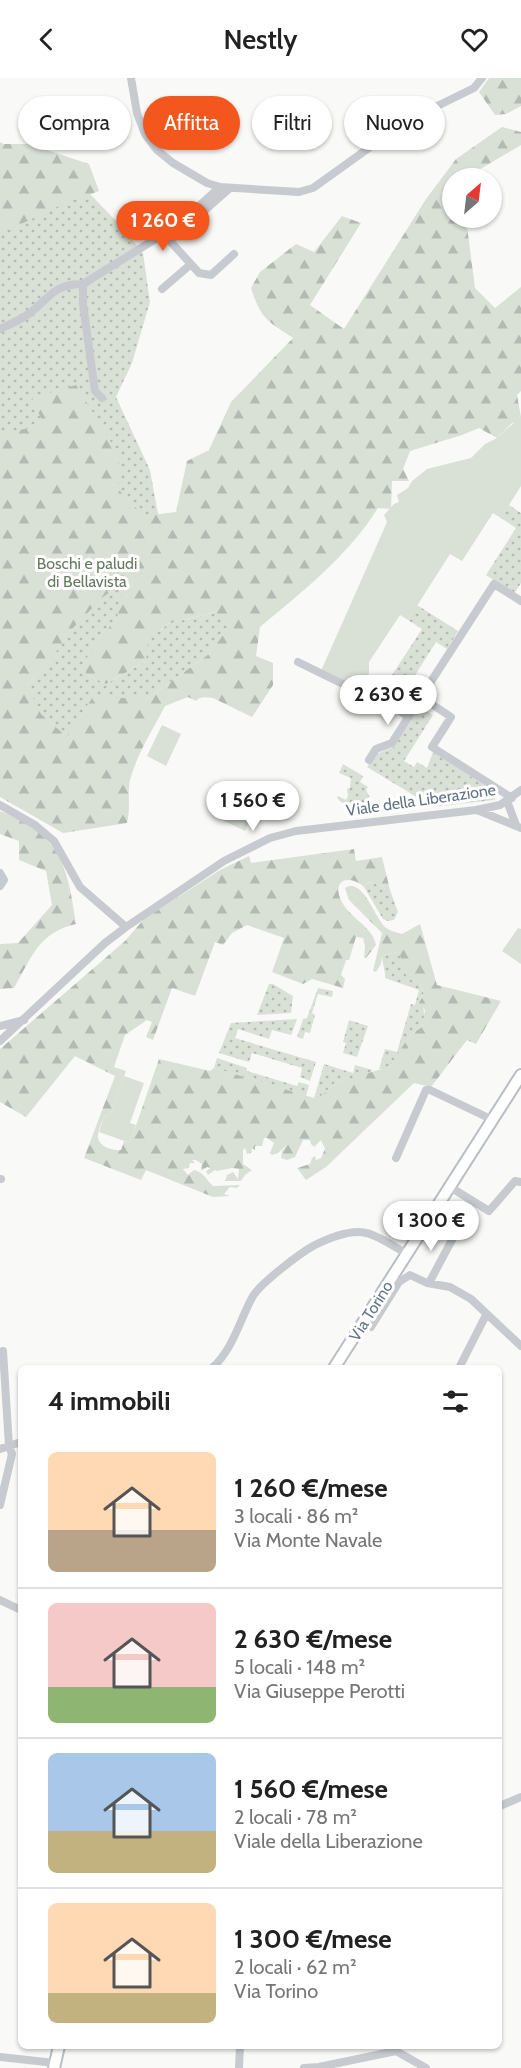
<!DOCTYPE html>
<html lang="it">
<meta charset="utf-8">
<style>
:root{--surface:#fff;--page:#f6f6f6;--text:#222;--muted:#767676;--line:#e0e0e0;--accent:#f3571e}
body{margin:0;font-family:Cabin,sans-serif;background:var(--page);color:var(--text);height:100vh;display:flex;flex-direction:column;font-size:22px;white-space:nowrap}
*{box-sizing:border-box;margin:0}
p{font-size:20px;color:var(--muted)}
.icon{flex:none;width:33px;height:33px;fill:none;stroke:currentColor;stroke-width:2;stroke-linecap:round;stroke-linejoin:round}
.map{position:relative;flex:1;overflow:hidden}
.sheet{position:absolute;left:18px;top:1287px;width:484px;height:684px;display:flex;flex-direction:column;background:var(--surface);border-radius:9px;box-shadow:0 2px 4px #0004}
.sheet>*{flex:none}
.hud{position:absolute;left:18px;top:18px;width:486px;height:54px;display:flex;gap:12px}
.needle{width:39px;rotate:28deg}
.tools{position:absolute;left:442px;top:90px;display:grid;gap:12px}
.tools a{display:grid;place-items:center;width:60px;height:60px;border-radius:50%;background:var(--surface);box-shadow:0 2px 4px #0004;font-size:30px}
.price{position:absolute;translate:-50% -51px;padding:0 14px;border-radius:21px;background:#fff;color:#222;font-size:20px;line-height:39px;filter:drop-shadow(0 2px 3px #0008)}
.price::after{content:'';position:absolute;left:50%;top:36px;width:18px;height:14px;margin-left:-9px;background:inherit;clip-path:polygon(0 0,100% 0,50% 100%)}
.price.active{background:var(--accent);color:#fff}
ul{padding:0;list-style:none}
li{display:flex;align-items:center;gap:18px;height:150px;padding:0 30px}
li+li{border-top:2px solid var(--line)}
li span{display:grid;place-items:center;flex:none;width:168px;height:120px;border-radius:9px;color:#555}
li>.icon{margin-inline-start:auto}
span .icon{width:72px;height:72px;fill:#fffc;stroke-width:1}
li b{font-size:26px}
h2{display:flex;justify-content:space-between;align-items:center;height:72px;padding:0 30px;font-size:26px}
.pill{padding:0 21px;border-radius:27px;background:var(--surface);box-shadow:0 2px 4px #0004;font-size:21px;line-height:54px}
.pill.active{background:var(--accent);color:#fff}
header{display:flex;justify-content:space-between;align-items:center;height:78px;padding:0 30px;background:var(--surface);font-size:27px;font-weight:600}
.map>svg:first-child{display:block}
.grass{fill:url(#grass-dots);fill-rule:evenodd}
.forest{fill:url(#forest-firs);fill-rule:evenodd}
.garden{fill:#d9e0d6}
.lines{fill:none;stroke-linecap:round;stroke-linejoin:round}
.secondary-casing{stroke:#b9bec4;stroke-width:14}
.street{stroke:#c7cbcf;stroke-width:8}
.secondary{stroke:#fff;stroke-width:10}
.labels{text-anchor:middle;dominant-baseline:central;stroke-width:6;stroke-linejoin:round;paint-order:stroke}
.park-label{font-size:16px;fill:#667b61;stroke:#fff}
.street-label{font-size:16px;fill:#627485;stroke:#fff}
</style>
<header><svg class="icon" aria-label="back" viewBox="0 0 24 24"><path d="M15 5l-7 7 7 7"/></svg>Nestly<svg class="icon" aria-label="heart" viewBox="0 0 24 24"><path d="M12 20l-8-8c-3-5 5-10 8-4 3-6 11-1 8 4z"/></svg></header>
<div class="map">
<svg width="521" height="1990" viewBox="0 0 521 1990">
<defs>
<pattern id="grass-dots" width="8" height="8" patternUnits="userSpaceOnUse" patternTransform="scale(1.5)"><rect width="8" height="8" fill="#d9e0d6"/><path d="M2 2h.1M6 6h.1" fill="none" stroke="#b3bab3" stroke-width="1.8" stroke-linecap="round"/></pattern>
<pattern id="forest-firs" width="22" height="20" patternUnits="userSpaceOnUse" patternTransform="scale(1.5)"><rect width="22" height="20" fill="#d9e0d6"/><path d="M5 1l3.5 6h-7zM16 11l3.5 6h-7z" fill="#b3bab3"/></pattern>
</defs>
<rect width="100%" height="100%" fill="#f9faf7"/>
<path class="grass" d="M0,64L89,115L119,146L143,175L150,224L132,285L116,319L150,392L158,436L179,497L161,552L167,546L216,534L230,550L209,576L148,620H92L67,660L41,636L26,608L48,584L0,579ZM146,583L106,606L86,596Z
M509,427L521,435V505L514,516L486,497L516,450L495,436L497,434L502,437Z
M417,527L458,553L447,571L436,564L407,610L390,600L422,551L408,542Z
M420,629L433,637L404,683L414,689L417,684L427,690L433,674L498,716L494,722L433,729L367,689L376,676L394,669Z
M343,686L363,698L360,704L368,709L366,712L370,720L364,726L346,728L337,720L338,718L346,722L348,718L347,711L350,710L351,700L339,695Z
M369,804L383,808L385,812H390L398,834L394,842L388,843L383,841L364,809Z
M399,874L407,894L420,906L424,916L420,921C425,931 425,939 422,949L410,957L387,993L379,991L385,971L397,974L411,926L415,927L419,912L385,900C386,894 382,885 382,877Z
M269,906H273L293,918L291,935L257,937Z
M318,910L333,913L332,919L318,916L312,935L315,937L310,955L305,954L303,961L297,959L303,941L307,940Z
M297,941L291,957L272,952L269,961L238,951L235,960L316,984L310,1003L300,999L302,990L252,975L249,984L219,975L231,945Z
M349,942L368,948L357,979L343,975L346,965L343,964Z
M217,980L247,990V993L297,1008L299,1004L309,1007L306,1018L214,990Z
M324,986L353,995L355,987L373,992C362,1001 350,1004 336,1004L321,1018L315,1017Z"/>
<path class="forest" d="M489,0H521V28L506,36L495,37L479,14Z
M502,49L521,54V67L465,100H453V140H479L480,142L467,148L475,210L495,230L521,209V313L517,317L521,339L518,343L512,345L497,360L479,350L462,357L410,373L403,391L409,403H392L391,431L378,430C348,478 303,513 260,549L256,578L273,585V607L252,639L213,620C206,619 200,618 196,623L188,619L165,628C153,651 137,676 130,702C127,716 131,731 127,745L63,755L0,719V356L44,347L32,320L76,307L119,377L118,411L144,438L176,434L187,383L209,372L231,324L293,260C267,242 262,243 251,210L260,194L296,166L314,174L342,138L361,145L310,227L344,251L426,121L456,81ZM126,503L117,539L85,582L86,596L106,606L146,583L148,563L167,546L215,534L229,549L209,576L148,620H92L67,659L41,636L27,607L53,579L69,554L103,519Z
M0,66H29L89,86L99,113L59,128L0,156Z
M0,733C10,737 21,741 30,747C66,771 70,807 76,846C38,855 32,879 14,910L0,911V866L18,865L52,827L46,793L19,782V763L0,756Z
M354,771L356,783L382,779L390,812H385L383,808L369,804L364,809C354,799 335,798 339,817C345,839 372,846 376,867L366,880H364L365,868L363,860L356,859L349,882H346L341,897L345,901L343,910L312,901L303,906L272,894L284,860L247,847L232,855L223,867L215,864L195,918L172,910L153,962L146,959L152,944L147,942L125,957L114,989L126,993L110,1038L105,1037C103,1043 99,1050 98,1057C97,1068 112,1073 121,1072L124,1063L130,1065L159,981L210,993L214,990L314,1020L315,1017L321,1018L336,1004C356,1005 372,989 387,992L410,957L422,949L425,932L419,925L424,915L420,906L407,900L399,874L382,877L381,886L376,894L373,893L382,855L349,822L345,810C363,799 374,839 385,849C389,853 396,854 402,856L420,846L437,907L501,923L476,966L467,962L431,1009L414,1005L326,1089L306,1102L297,1090L310,1086L312,1080L315,1078L316,1082L321,1080L325,1071L321,1062L314,1069L311,1066L310,1062H303L295,1079L287,1082L281,1080L282,1073L288,1066L278,1075L272,1077L270,1075L274,1065L267,1060H264L262,1068H255V1072L252,1070L251,1075L247,1076L245,1070L243,1072V1086L252,1092L245,1097L241,1103H225L227,1097L233,1094L238,1101L239,1091L232,1090L217,1093L215,1092L208,1097L206,1093L211,1090L207,1089L201,1093L202,1086L196,1082H192L195,1085H190L189,1090L183,1091L188,1097L194,1092C205,1095 206,1102 213,1108L240,1107L237,1110L230,1109L224,1116L230,1118L213,1119L146,1092L141,1102L84,1080L115,998L75,978L26,1039L0,1024V971L125,863L144,841L220,792L249,778L251,785Z"/>
<path class="garden" d="M521,338V408L501,440L493,435L462,483L450,476L408,542L400,537L369,584V596L358,612L321,593L387,444L384,437L394,426L399,424L397,417L408,410L412,403L427,391L471,380L485,366L497,360Z
M162,647L181,656L166,688L147,678Z
M230,719L255,731L245,753L220,741Z
M518,850L521,851V886L502,873Z
M124,998L144,1005L130,1045L136,1047L130,1065L99,1054L105,1037L110,1038Z"/>
<g class="lines">
<defs>
<path id="secondary" d="M334,1290L521,997
M54,1990L59,1968"/>
</defs>
<use href="#secondary" class="secondary-casing"/>
<path class="street" d="M131,0L137,35L145,56L157,72L173,85L207,105L220,109L299,114L313,110L380,62L427,33L474,10L482,0
M230,110L170,163L199,195L211,197L234,176
M83,206V226L95,313L102,320
M162,211L191,186
M0,251C10,246 21,242 30,235C50,219 54,206 83,206L178,147L220,109
M298,584L359,614L362,609L409,639
M369,682L376,671L392,665L421,619
M512,720L432,669L451,639L421,619L494,506L521,523
M507,723L516,747
M0,727L35,747L54,763L80,809L126,849
M477,732L521,750
M0,795L4,802L0,808
M0,948L24,942
M0,963L105,865L126,849L224,783L270,760L296,753L476,732L500,727L521,712
M396,1080L426,1012H430L493,1042
M0,1101H1
M450,1109L489,1133L515,1103L521,1104
M426,1146L453,1160L429,1205
M363,1245L371,1249L399,1204L410,1197L427,1205L450,1209L471,1221L521,1268
M212,1290C233,1272 240,1241 253,1218C261,1205 299,1176 313,1168C327,1161 350,1151 366,1155C378,1157 396,1170 407,1176
M459,1290L486,1237
M0,1371L21,1364
M0,1427L12,1376L9,1368L3,1273
M0,1522L21,1532
M500,1728L521,1719
M0,1979L55,1985
M239,1990L240,1968
M304,1990L319,1989L396,1973L426,1990"/>
<use href="#secondary" class="secondary"/>
</g>
<g class="labels">
<g class="park-label">
<text x="87" y="485">Boschi e paludi<tspan x="87" dy="18">di Bellavista</tspan></text>
</g>
<g class="street-label">
<text transform="translate(421 722) rotate(-8)">Viale della Liberazione</text>
<text transform="translate(371 1233) rotate(-58)">Via Torino</text>
</g>
</g>
</svg>
<div class="tools">
<a><svg class="needle" viewBox="-14 -14 28 28"><path d="M0-13l5 13h-10z" fill="#e53935"/><path d="M0 13l5-13h-10z" fill="#767676"/></svg></a>
</div>
<b class="price active" style="left:163px;top:174px">1 260 €</b>
<b class="price" style="left:388px;top:648px">2 630 €</b>
<b class="price" style="left:253px;top:754px">1 560 €</b>
<b class="price" style="left:431px;top:1174px">1 300 €</b>
<div class="hud">
<a class="pill">Compra</a>
<a class="pill active">Affitta</a>
<a class="pill">Filtri</a>
<a class="pill">Nuovo</a>
</div>
<section class="sheet">
<h2>4 immobili<svg class="icon" aria-label="filters" viewBox="0 0 24 24"><path d="M4 7h16M4 17h16"/><circle cx="9" cy="7" r="2"/><circle cx="15" cy="17" r="2"/></svg></h2>
<ul>
<li><span style="background:linear-gradient(#ffd9b3 65%,#b9a48a 0)"><svg class="icon" aria-label="home" viewBox="0 0 24 24"><path d="M3 11l9-7 9 7M6 9v11h12V9"/></svg></span><div><b>1 260 €/mese</b><p>3 locali · 86 m²</p><p>Via Monte Navale</p></div></li>
<li><span style="background:linear-gradient(#f6c9c9 70%,#8fb573 0)"><svg class="icon" aria-label="home" viewBox="0 0 24 24"><path d="M3 11l9-7 9 7M6 9v11h12V9"/></svg></span><div><b>2 630 €/mese</b><p>5 locali · 148 m²</p><p>Via Giuseppe Perotti</p></div></li>
<li><span style="background:linear-gradient(#a9c7e8 65%,#c2b280 0)"><svg class="icon" aria-label="home" viewBox="0 0 24 24"><path d="M3 11l9-7 9 7M6 9v11h12V9"/></svg></span><div><b>1 560 €/mese</b><p>2 locali · 78 m²</p><p>Viale della Liberazione</p></div></li>
<li><span style="background:linear-gradient(#ffd9b3 75%,#c2b280 0)"><svg class="icon" aria-label="home" viewBox="0 0 24 24"><path d="M3 11l9-7 9 7M6 9v11h12V9"/></svg></span><div><b>1 300 €/mese</b><p>2 locali · 62 m²</p><p>Via Torino</p></div></li>
</ul>
</section>
</div>
